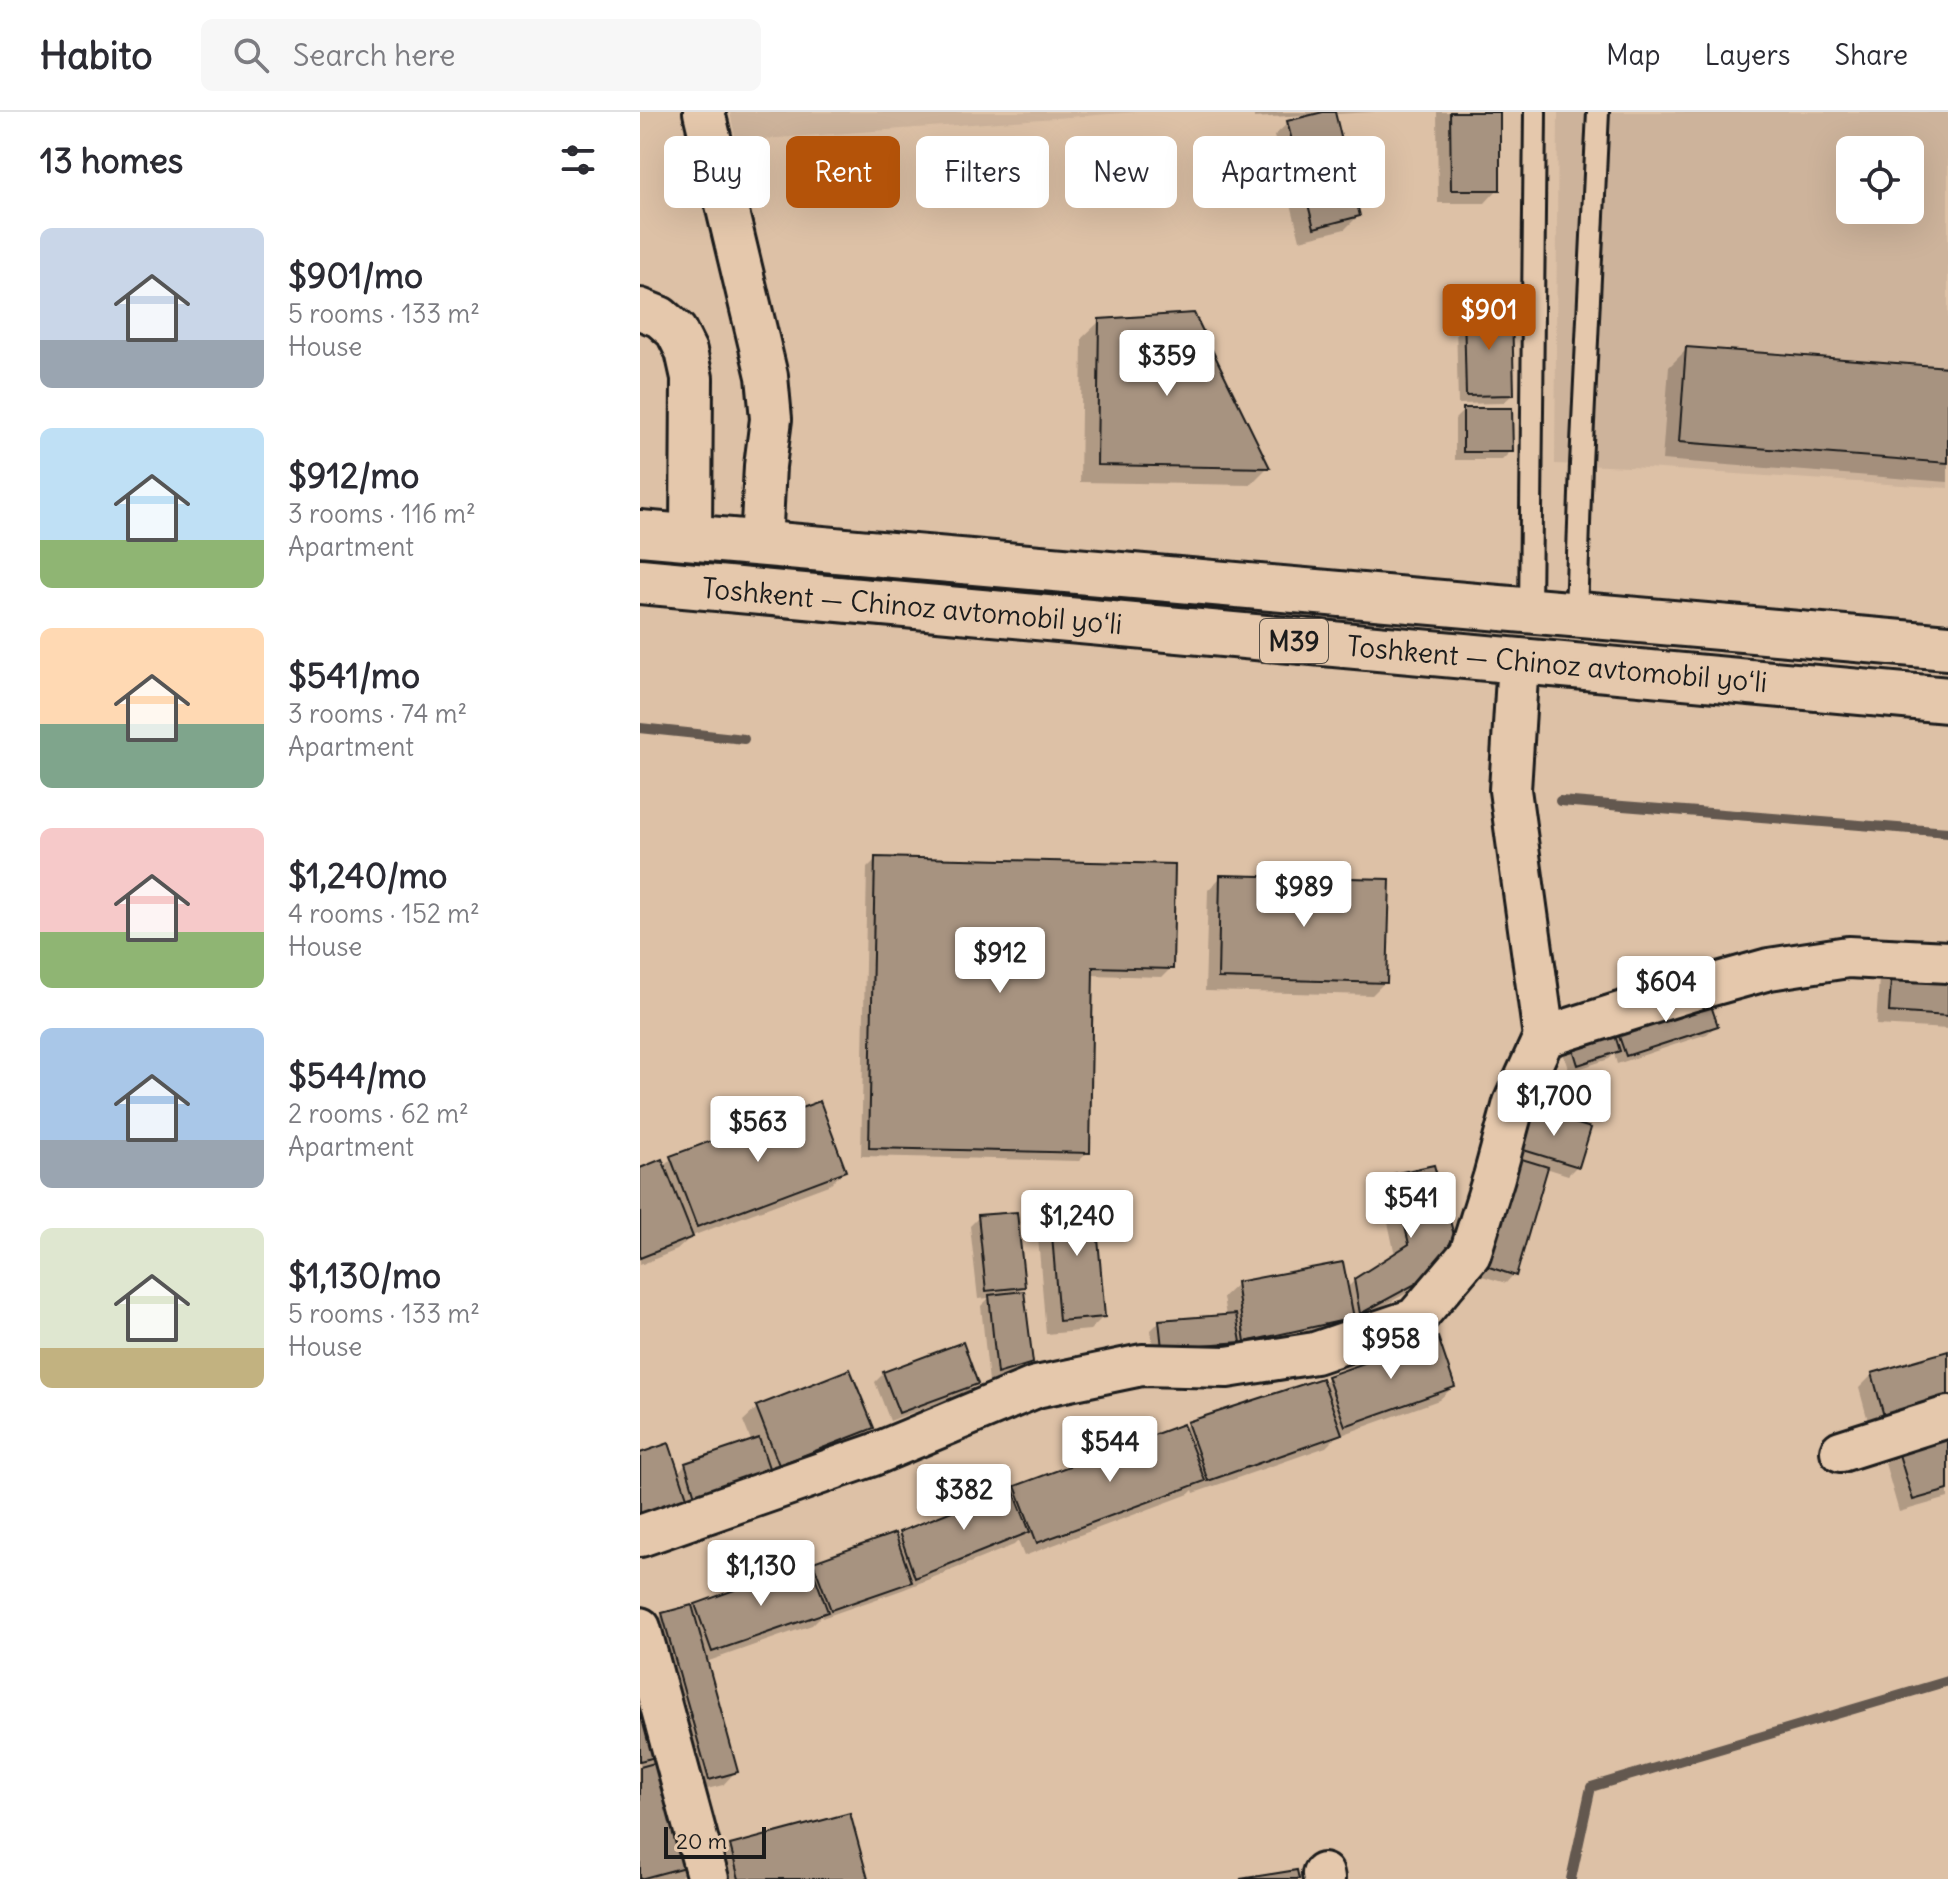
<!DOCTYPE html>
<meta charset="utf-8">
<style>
:root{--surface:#fff;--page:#f7f7f7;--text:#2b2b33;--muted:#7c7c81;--line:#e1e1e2;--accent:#b45309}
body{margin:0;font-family:Delius,sans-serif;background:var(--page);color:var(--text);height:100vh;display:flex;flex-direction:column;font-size:30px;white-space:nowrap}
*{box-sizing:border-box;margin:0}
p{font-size:26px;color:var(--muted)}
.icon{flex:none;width:44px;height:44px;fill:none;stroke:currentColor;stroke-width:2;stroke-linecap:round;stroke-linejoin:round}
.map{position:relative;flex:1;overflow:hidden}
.drawer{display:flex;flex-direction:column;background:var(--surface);width:640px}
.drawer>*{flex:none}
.top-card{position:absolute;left:24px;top:24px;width:760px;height:72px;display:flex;gap:16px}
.tools{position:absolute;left:1196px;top:24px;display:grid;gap:16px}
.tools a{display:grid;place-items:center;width:88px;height:88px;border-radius:12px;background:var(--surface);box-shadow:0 8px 32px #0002;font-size:40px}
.scale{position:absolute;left:24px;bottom:20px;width:102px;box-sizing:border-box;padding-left:8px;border:4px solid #1c1c1c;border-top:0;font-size:22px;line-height:28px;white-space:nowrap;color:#1c1c1c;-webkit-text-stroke:6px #e5c8ac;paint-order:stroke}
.price{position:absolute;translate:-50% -68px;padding:0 18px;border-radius:8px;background:#fff;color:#222;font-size:26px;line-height:52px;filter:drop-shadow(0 2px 4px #0008)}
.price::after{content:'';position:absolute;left:50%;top:48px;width:24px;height:18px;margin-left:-12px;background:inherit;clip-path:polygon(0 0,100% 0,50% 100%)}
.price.current{background:var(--accent);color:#fff}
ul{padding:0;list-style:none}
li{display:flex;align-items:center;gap:24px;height:200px;padding:0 40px}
li span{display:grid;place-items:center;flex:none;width:224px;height:160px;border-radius:12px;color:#555}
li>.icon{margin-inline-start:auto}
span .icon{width:96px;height:96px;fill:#fffc;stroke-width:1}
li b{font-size:34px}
h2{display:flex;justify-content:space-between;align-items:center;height:96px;padding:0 40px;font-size:34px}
.chip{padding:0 28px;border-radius:12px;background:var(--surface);box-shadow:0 8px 32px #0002;font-size:28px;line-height:72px}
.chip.current{background:var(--accent);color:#fff}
header{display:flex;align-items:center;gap:48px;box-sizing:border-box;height:112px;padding:0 40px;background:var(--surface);border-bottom:2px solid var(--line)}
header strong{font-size:38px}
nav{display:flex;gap:44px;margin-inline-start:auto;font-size:28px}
.search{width:560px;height:72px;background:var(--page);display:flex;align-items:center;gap:20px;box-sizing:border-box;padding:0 28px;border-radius:12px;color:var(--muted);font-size:30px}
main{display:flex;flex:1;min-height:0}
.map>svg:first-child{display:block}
.built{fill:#cdb39b;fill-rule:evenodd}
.shadow{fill:#0003}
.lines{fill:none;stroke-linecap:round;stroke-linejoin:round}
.stream{stroke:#645950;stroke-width:10}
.building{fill:#a79380;stroke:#1c1c1c;stroke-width:2}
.lane-casing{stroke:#1c1c1c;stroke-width:26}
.street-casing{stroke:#1c1c1c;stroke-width:46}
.highway-casing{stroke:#1c1c1c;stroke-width:50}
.lane{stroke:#e5c8ac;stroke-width:20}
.street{stroke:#e5c8ac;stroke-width:40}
.highway{stroke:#e5c8ac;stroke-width:44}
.labels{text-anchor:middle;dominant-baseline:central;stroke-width:6;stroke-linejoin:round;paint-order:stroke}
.shield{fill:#e5c8ac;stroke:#585047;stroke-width:2}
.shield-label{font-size:26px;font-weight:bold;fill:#1c1c1c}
.street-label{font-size:28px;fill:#1c1c1c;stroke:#e5c8ac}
</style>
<header>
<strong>Habito</strong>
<div class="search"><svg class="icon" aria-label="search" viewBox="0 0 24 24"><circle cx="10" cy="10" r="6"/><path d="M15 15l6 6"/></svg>Search here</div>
<nav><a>Map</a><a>Layers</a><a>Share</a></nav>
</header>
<main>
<section class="drawer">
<h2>13 homes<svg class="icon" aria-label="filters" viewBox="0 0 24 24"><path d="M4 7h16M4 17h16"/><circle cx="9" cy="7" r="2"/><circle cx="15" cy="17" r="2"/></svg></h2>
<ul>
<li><span style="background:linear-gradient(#c9d6e8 70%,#9aa5b1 0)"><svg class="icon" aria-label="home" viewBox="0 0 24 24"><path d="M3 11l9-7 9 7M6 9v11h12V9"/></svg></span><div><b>$901/mo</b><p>5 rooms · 133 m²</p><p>House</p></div></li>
<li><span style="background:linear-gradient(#bfe0f5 70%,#8fb573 0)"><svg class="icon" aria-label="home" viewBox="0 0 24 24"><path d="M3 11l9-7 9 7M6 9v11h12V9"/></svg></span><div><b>$912/mo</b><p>3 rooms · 116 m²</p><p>Apartment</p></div></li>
<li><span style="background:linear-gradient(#ffd9b3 60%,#7fa58c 0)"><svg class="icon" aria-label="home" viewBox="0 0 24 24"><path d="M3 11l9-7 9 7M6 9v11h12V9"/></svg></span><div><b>$541/mo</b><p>3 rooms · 74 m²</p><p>Apartment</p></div></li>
<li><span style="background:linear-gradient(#f6c9c9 65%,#8fb573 0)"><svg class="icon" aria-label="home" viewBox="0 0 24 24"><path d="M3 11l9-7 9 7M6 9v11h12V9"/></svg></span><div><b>$1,240/mo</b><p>4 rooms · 152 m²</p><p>House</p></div></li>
<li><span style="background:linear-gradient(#a9c7e8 70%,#9aa5b1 0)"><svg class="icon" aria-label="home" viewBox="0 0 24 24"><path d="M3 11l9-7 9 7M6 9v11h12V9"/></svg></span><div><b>$544/mo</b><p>2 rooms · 62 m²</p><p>Apartment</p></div></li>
<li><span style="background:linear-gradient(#dfe7d0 75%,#c2b280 0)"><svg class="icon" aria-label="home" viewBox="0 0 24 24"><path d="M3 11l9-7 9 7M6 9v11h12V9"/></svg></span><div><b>$1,130/mo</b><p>5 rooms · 133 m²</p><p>House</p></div></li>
</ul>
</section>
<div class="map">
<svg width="1308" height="1767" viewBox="0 0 1308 1767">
<rect width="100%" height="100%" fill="#ddc1a6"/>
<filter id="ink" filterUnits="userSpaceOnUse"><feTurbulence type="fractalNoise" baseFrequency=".0125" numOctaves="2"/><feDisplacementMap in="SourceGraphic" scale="16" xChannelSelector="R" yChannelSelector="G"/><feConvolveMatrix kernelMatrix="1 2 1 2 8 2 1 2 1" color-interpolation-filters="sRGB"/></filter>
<g filter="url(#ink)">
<path class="built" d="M90,0H498L96,29Z
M918,0H1308V376L991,355L915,352ZM1210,38H1270V98H1210Z"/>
<path class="shadow" d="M614,0H736L693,2L718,104L705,117L660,128L634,24L648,11L669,5V3L614,6Z
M797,0H858V77L845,91H798Z
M825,200L872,283L863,291L818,292L816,209Z
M460,209L627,356L610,373L440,370L442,226Z
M1047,237L1308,257V370L1022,348L1029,255Z
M824,298L871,339L862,348H815V307Z
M236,747L531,856L522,865L451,863L448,1040L439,1049L221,1044L227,756Z
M581,765L745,870L732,883L565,879L568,778Z
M1308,857V917L1236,913L1239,866Z
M1076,914L1067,922L977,952L974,942L969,947L929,960L921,935L930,926Z
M880,1008L937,1054L928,1063L906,1056L874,1162L866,1171L835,1162Z
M32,1046L204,1059L191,1072L52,1124L37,1138L0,1153V1058L23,1055Z
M754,1064L802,1145L765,1182L698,1219L592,1242L514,1244L511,1218L520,1209L586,1204L583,1185L597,1172L706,1177L715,1168L755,1143L741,1078Z
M409,1088L463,1205L450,1218L406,1222L396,1101Z
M339,1105L383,1174L375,1182L390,1251L382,1260L349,1270L341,1194L349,1186L338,1187L330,1114Z
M1308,1241L1233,1327L1219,1276L1233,1262Z
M244,1261L336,1271L327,1280L250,1309L235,1270Z
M688,1266L813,1275L799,1288L696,1325L686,1335L554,1381L553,1378L549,1382L384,1444L378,1429L374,1433L262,1478L182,1506L181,1504L172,1513L66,1550L96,1659L83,1673L55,1680L9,1516L23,1502L51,1498L56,1493L170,1457L175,1452L254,1427L260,1422L372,1380L376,1376L543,1317L548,1312L682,1272Z
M117,1296L232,1316L218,1329L32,1401L0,1343L37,1361L46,1352L112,1331L103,1309Z
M1308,1323V1386L1259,1400L1245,1351L1258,1338Z
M0,1579L24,1641L11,1654L54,1752L40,1765L34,1767H0Z
M91,1735L226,1767H82L77,1749Z"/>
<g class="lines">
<path class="stream" d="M0,616L104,627
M920,689L1308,720
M931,1767L951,1675L1308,1569"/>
</g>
<path class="building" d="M683,0H695L720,104L674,116L647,9Z
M810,0H860V78H811Z
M872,197L874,283L826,284L824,198Z
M554,201L630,356L457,353L459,207Z
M1046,235L1308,255V351L1039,330Z
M823,296H872L873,340H823Z
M235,745L535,752L533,857L453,855L450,1041L229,1036Z
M580,763L750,767L747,871L578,866Z
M1252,851L1308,855V904L1249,900Z
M1066,879L1078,914L986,944L974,910Z
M971,911L980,939L938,953L929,924Z
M180,989L206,1059L57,1115L30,1044Z
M888,997L951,1016L939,1055L877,1036Z
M875,1045L908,1055L876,1164L843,1153Z
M22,1047L53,1125L0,1146V1056Z
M794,1053L814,1123L803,1146L781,1169L720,1202L714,1167L769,1132L753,1062Z
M454,1082L465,1205L419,1209L409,1086Z
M377,1100L385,1175L346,1179L338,1103Z
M703,1150L714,1206L605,1230L596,1170Z
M384,1179L393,1251L357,1262L349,1183Z
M596,1202L601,1230L522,1236L519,1208Z
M798,1225L815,1275L705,1314L687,1264Z
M323,1230L338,1272L259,1301L243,1260Z
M1308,1239V1298L1247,1315L1232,1261Z
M210,1257L234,1316L139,1353L116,1294Z
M682,1266L702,1322L568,1369L547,1310Z
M543,1312L565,1369L397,1431L375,1374Z
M1308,1321V1378L1273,1388L1257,1336Z
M119,1326L130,1359L55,1384L45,1351Z
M29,1331L48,1388L0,1403V1341Z
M372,1375L390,1420L275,1466L259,1420Z
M255,1421L272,1470L191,1498L173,1450Z
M170,1451L188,1500L72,1540L55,1492Z
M52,1493L98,1660L69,1668L22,1501Z
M0,1574L27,1642L0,1649Z
M29,1647L56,1752L0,1767V1655Z
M210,1701L228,1767H99L90,1733Z
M657,1758L659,1767H600Z"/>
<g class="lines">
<defs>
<path id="lane" d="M890,499L895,0
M936,502L941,352L958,0"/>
<path id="street" d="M64,0L127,264L131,307L125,354L121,432
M0,197L20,205L36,219L46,239L52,266L51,425
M904,925L1050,879L1129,857L1208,845L1308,850
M1201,1339L1308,1305
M0,1424L233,1343L396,1275L502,1253L587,1255L675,1241L775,1207L830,1142L854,1065L874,991L904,925L870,678L878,549
M0,1516L68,1767
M683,1762L684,1767"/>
<path id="highway" d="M0,421L1308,535
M0,469L1308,588"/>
</defs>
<use href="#lane" class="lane-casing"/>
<use href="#street" class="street-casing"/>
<use href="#highway" class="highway-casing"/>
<use href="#lane" class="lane"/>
<use href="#street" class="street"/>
<use href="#highway" class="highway"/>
</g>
</g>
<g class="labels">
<rect class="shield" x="620" y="507" width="68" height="44" rx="6"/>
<g class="shield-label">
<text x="654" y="529">M39</text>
</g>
<g class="street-label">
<text transform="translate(272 494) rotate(5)">Toshkent — Chinoz avtomobil yoʻli</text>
<text transform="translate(917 552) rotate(5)">Toshkent — Chinoz avtomobil yoʻli</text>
</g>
</g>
</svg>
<div class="tools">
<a><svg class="icon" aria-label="locate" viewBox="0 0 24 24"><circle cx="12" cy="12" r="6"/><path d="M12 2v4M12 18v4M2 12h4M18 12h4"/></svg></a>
</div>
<div class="scale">20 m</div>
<b class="price current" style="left:849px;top:240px">$901</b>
<b class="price" style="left:527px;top:286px">$359</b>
<b class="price" style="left:664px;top:817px">$989</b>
<b class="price" style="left:360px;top:883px">$912</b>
<b class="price" style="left:1026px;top:912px">$604</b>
<b class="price" style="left:914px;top:1026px">$1,700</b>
<b class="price" style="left:118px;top:1052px">$563</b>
<b class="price" style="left:771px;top:1128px">$541</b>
<b class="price" style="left:437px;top:1146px">$1,240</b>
<b class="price" style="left:751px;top:1269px">$958</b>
<b class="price" style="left:470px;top:1372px">$544</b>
<b class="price" style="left:324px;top:1420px">$382</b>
<b class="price" style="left:121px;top:1496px">$1,130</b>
<div class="top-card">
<a class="chip">Buy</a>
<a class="chip current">Rent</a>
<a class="chip">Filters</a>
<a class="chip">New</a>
<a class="chip">Apartment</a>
</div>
</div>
</main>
